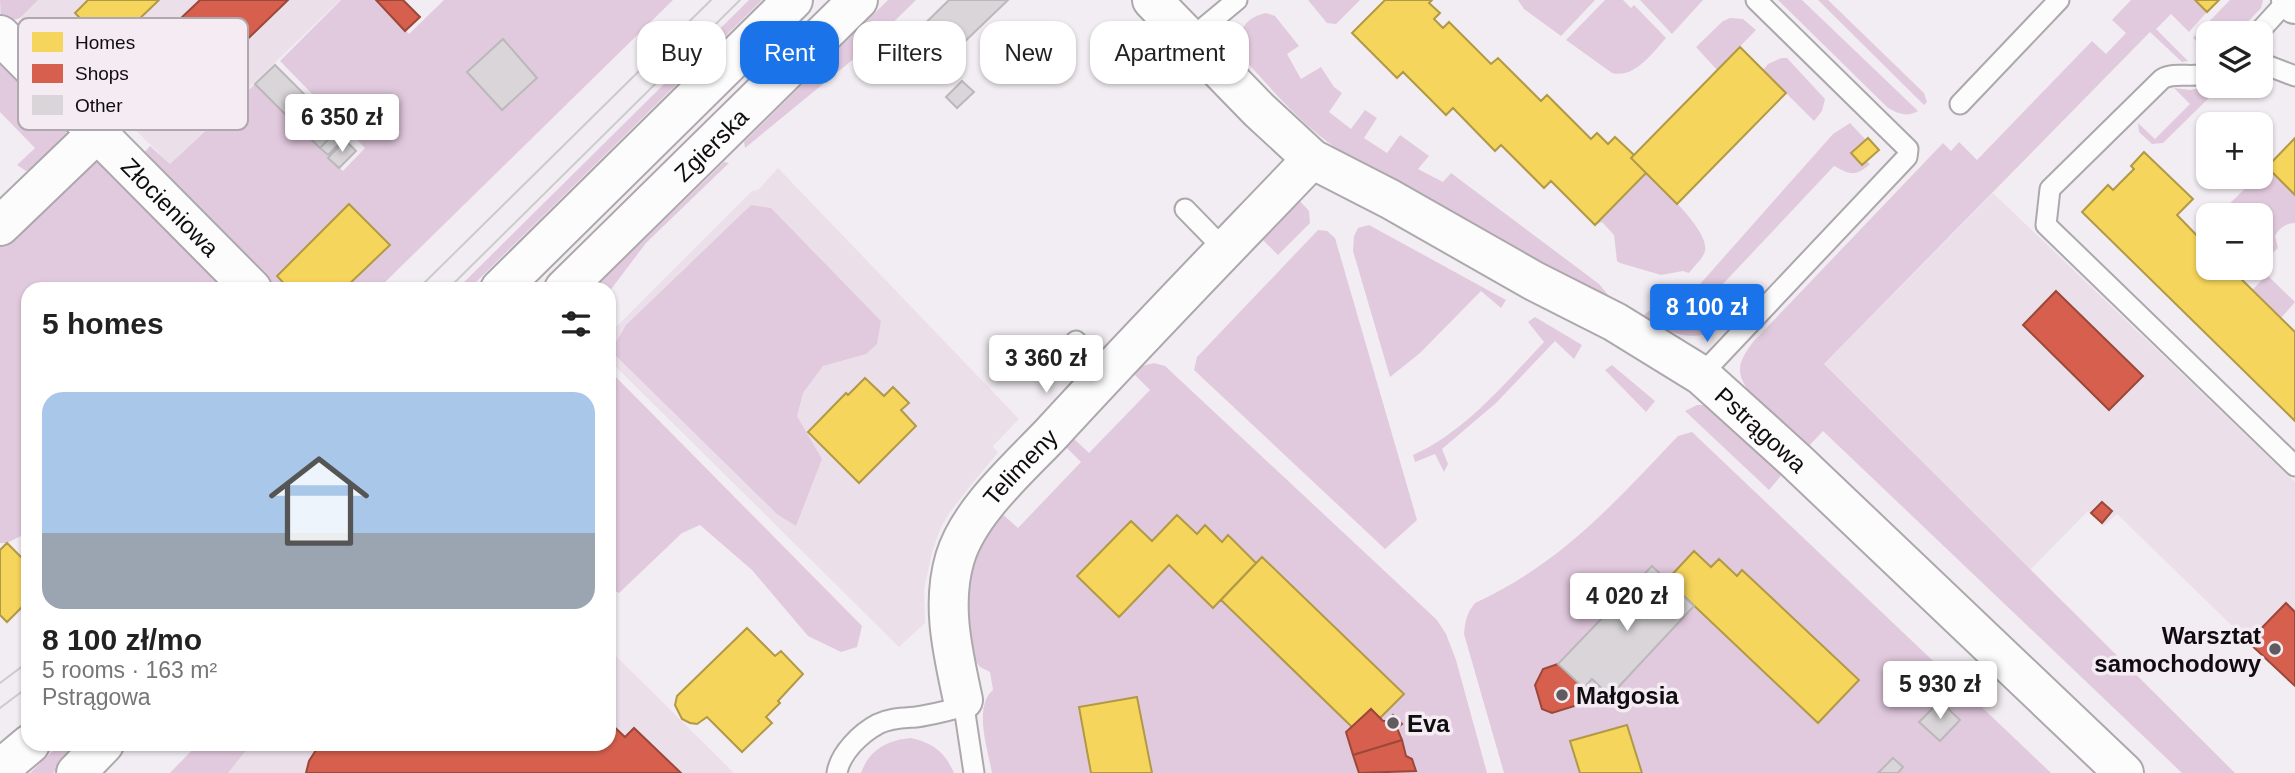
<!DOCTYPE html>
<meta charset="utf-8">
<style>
:root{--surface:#fff;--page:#f6f6f6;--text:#222;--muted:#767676;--accent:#1a73e8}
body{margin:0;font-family:Helvetica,sans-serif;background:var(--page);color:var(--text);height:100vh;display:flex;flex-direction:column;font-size:26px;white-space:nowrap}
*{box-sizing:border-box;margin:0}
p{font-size:23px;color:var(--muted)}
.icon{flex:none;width:38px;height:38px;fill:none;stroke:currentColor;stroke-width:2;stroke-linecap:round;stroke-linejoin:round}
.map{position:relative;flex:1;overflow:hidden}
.sheet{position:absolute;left:21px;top:282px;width:595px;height:469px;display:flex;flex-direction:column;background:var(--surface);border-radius:21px;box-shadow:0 2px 5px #0004}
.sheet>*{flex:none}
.banner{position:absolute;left:637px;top:21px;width:665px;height:63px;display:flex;gap:14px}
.buttons{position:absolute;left:2196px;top:21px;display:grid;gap:14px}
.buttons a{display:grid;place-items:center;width:77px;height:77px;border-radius:14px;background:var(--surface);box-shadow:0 2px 5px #0004;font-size:35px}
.price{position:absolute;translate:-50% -60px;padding:0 16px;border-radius:7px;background:#fff;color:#222;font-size:23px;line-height:46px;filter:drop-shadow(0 2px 4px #0008)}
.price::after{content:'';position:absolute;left:50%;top:42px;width:21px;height:16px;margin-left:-10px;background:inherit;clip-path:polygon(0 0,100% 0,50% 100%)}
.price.current{background:var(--accent);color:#fff}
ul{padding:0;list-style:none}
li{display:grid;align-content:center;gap:14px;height:371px;padding:0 21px}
li span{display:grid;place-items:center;height:217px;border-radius:21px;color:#555}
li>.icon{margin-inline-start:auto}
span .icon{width:126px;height:126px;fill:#fffc;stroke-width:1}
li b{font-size:30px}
h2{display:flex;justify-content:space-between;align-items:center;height:84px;padding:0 21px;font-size:30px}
.chip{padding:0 24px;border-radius:21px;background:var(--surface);box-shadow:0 2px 5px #0004;font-size:24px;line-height:63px}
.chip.current{background:var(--accent);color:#fff}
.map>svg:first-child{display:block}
.built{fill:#ebe0ea}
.green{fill:#e2cade}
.homes{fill:#f6d55c;stroke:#b19945;stroke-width:2}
.shops{fill:#d6604d;stroke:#9b473a;stroke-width:2}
.building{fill:#d9d5d8;stroke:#bbb8bb;stroke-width:2}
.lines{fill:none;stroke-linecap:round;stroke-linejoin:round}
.lane-casing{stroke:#aca8ac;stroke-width:23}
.street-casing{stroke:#aca8ac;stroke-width:42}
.primary-casing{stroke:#aca8ac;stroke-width:42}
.lane{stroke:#fdfcfd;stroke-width:19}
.street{stroke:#fdfcfd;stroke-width:38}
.primary{stroke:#fdfcfd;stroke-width:38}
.tram{stroke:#cccbcc;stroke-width:2}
.poi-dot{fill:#5f5b5e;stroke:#f4ebf3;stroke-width:2.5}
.labels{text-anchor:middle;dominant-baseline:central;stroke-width:7;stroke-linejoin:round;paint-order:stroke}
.street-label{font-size:24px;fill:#100d0f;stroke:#f4ebf3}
.poi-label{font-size:24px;font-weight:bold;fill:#100d0f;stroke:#f4ebf3;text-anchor:start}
.key{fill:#f4ebf3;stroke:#b0a8af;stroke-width:2}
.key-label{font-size:19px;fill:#100d0f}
</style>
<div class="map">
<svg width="2295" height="773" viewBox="0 0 2295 773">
<rect width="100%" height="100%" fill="#f2edf2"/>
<path class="built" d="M3,0H340L170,164Z
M778,168L1019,419L993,446L998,453L975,480L950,512L941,527L932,552L924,590L925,623L899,647L609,360V334L752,191L758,190Z
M1993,193L2295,482V687L2117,514L2104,526L2088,511L2030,570L1824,364Z
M609,649L734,773H170L198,744H609Z"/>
<path class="green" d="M0,0H38L20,18L1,24Z
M341,0H376L409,34L444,0H673L378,289H344L389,245L350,204L277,276L289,289H263L143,154L150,146L170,164L255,84L343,171L365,148L280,61Z
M749,0H762L469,289H457Z
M888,0H916L867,48L745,148L744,142Z
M1308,0H1360L1336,24L1327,23Z
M1518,0H1595L1561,36L1524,9Z
M1605,0H1623L1631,8L1634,5L1666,38C1653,52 1635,79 1612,73L1566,40Z
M1640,0H1703L1672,34Z
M1778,0H1802L1918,111C1907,118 1896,113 1887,107Z
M1818,0H1828L1924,93L1927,102L1924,105Z
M2131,0H2195L2207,12L2189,32L2171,14L2156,29L2188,61L2182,62L2150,32L1824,364L2235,773H2182L1823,431L1806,449L1748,390C1734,370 1740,360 1753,342L1943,143L1951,151L1959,142L1977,160L2092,41L2106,54L2126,33L2112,20Z
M2230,0H2263L2261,8L2237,33H2208V53L2193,38Z
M1266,13L1275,16L1299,46L1287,54L1301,79L1321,67L1334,87L1342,93L1329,112L1351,129L1365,110L1377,118L1364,138L1387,153L1400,135L1429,156L1418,169L1443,182L1451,173L1599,284L1608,295L1604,297L1350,157C1304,130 1271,88 1235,49L1239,47C1238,28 1248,17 1266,13Z
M1730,18L1743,19L1756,30L1717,70L1696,47L1723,21Z
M0,56L67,125L66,137L35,168L26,171L17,165L35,148L0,112Z
M1781,58H1787L1825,99L1822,111L1814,121L1763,70L1768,64Z
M2210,86H2221L2163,143L2152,144L2139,132L2138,123L2155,139L2190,104L2174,88L2190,90Z
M1850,123L1866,140L1851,153L1861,165L1866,161L1870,164C1855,177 1851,175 1834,166L1722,285L1734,298L1736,310C1727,331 1699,340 1678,334C1666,331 1653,322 1642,317C1655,302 1678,306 1693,292L1833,134Z
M96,153L236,289H28V543L21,536L7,543H0V241Z
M724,162L729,163L646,243L609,292V289H593Z
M2267,167L2295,195V223C2287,223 2279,228 2275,236L2278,248L2265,260L2261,256V215H2225V208L2257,177H2261V173Z
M1646,173C1661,187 1710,231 1705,251C1703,259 1694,266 1689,273L1683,271L1661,275L1620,263L1617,261L1614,235L1602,222L1595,225Z
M1298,199L1309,211L1310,223L1278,255L1261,238Z
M751,205L771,208L881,321L877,344L866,354L823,366L803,393L797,416L822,459L796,526L777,514L616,356L613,347L626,325Z
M1369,225L1506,300L1501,308L1481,291L1420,353L1390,377L1353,251L1354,236L1358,228Z
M1318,230L1327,231L1335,238L1417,520L1385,549L1194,370L1197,357Z
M2267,275L2295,302L2281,318L2252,290Z
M1535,317L1582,345L1574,359L1555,341L1496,403L1442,449L1448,464L1444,472L1435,454L1415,462L1413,455C1466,431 1504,384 1544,342L1528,322Z
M1154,363L1165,366L1437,620L1446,634L1456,660L1487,773H992C988,750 973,707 993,690L990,672L980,667L970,653L964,620L969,564L1000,512L1018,528L1081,462L1064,445L1072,437L1089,453L1150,390L1133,373L1142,366Z
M1612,365L1655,401L1646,412L1605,370Z
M609,370L862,626L857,647L841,652L808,636L752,570L700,525L682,533L619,593L609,588Z
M1697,405H1709L1785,471L1769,490L1685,411Z
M1692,432L2051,773H1504L1464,634C1465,622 1467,612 1475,603C1563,562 1613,504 1678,436Z
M911,738C933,743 945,752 954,773H861C869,750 887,740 911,738Z
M60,744H81L53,773H30Z
M198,744H251L228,773H170Z"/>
<path class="homes" d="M88,0H159L109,48L75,13Z
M1385,0H1432L1429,3L1440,13L1434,19L1443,28L1449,22L1491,64L1498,58L1541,101L1547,95L1591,139L1597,133L1608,144L1615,137L1634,155L1631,158L1646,173L1595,225L1551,181L1544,188L1501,145L1495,151L1453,108L1446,115L1403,72L1397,78L1352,33Z
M2195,0H2219L2207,12Z
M1740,47L1786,93L1677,204L1631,158Z
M1868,138L1879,150L1862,165L1851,153Z
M2295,138V195L2267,167Z
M2144,152L2193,199L2177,215L2208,247V268H2230L2295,332V421L2082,212L2108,185L2113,190L2134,169L2131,166Z
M349,204L390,245L344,289H289L277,276Z
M865,378L884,396L893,387L909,403L901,410L916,426L859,483L808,432L846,393L848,395Z
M1177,515L1197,534L1205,525L1222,542L1228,535L1256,563L1213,608L1169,565L1119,617L1077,576L1131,521L1152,541Z
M7,543L28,564V601L7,622L0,615V550Z
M1694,551L1711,567L1719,559L1737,576L1742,570L1859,680L1818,723L1667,580Z
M1262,557L1404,694L1380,718L1371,709L1353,728L1221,600Z
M747,628L775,656L781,651L803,674L778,701L780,703L766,717L772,723L742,752L707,717L697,724L690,723L682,719L675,705L677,696Z
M1137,697L1152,773H1091L1079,707Z
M1627,725L1642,773H1580L1570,741Z"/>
<path class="shops" d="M200,0H288L230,56L213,55L179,20Z
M376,0H403L420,17L405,31Z
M2056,291L2143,376L2109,410L2023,325Z
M2102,502L2112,511L2102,523L2091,513Z
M2286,603L2295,612V686L2248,642Z
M1558,664L1584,688L1587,702L1552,713L1542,709L1535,685L1543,669Z
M1371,709L1383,721H1388L1393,715L1402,724L1397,728L1402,740L1353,755L1346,732Z
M609,722L625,737L634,728L681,773H306L309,761L320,744H609Z
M1402,740L1406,756L1412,759L1416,771L1359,773L1353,755Z"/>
<path class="building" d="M949,0H1008L934,71L905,43Z
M503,39L537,78L502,110L467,72Z
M275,65L316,106L296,125L255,84Z
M962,81L974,92L957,108L946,97Z
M316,106L338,129L320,148L297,125Z
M338,129L346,137L328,155L320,148Z
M345,140L356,151L339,168L328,158Z
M1652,566L1694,606L1610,696L1592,679L1584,688L1558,664Z
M1940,701L1960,720L1940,741L1919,722Z
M1893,758L1903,767L1898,773H1878Z"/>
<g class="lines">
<defs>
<path id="lane" d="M2258,33L2288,0
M1190,39L1237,0
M2261,63L2295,76
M2208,73C2193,79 2175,71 2162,79L2050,189L2046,225L2295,466
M1960,104L2059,0
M1185,209L1225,250
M1076,341L1106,373
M1701,375L1907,157L1908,149L1756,0
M963,700L974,773
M837,773C840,753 861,733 878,724C890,718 903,718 916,717C932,715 948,710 964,707"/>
<g id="street">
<path id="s1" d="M1152,0L1259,110L1312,159L1390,199L1534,281L1615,322L1701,375L1795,460L2124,773"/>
<path d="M2291,0L2295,4"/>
<path id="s2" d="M0,35L252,289"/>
<path d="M0,226L97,133"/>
<path id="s3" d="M963,700C953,653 941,605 955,558C969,511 1019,468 1052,433C1137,340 1225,250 1312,159"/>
</g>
<g id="primary">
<path d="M500,289L793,0"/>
<path id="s4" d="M564,289L858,0"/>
<path d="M0,769L30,744"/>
<path d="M76,773L104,744"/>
</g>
</defs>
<use href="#lane" class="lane-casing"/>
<use href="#street" class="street-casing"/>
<use href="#primary" class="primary-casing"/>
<use href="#lane" class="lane"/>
<use href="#street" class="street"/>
<use href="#primary" class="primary"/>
<path class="tram" d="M418,289L711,0
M448,289L740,0
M0,683L28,662
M0,708L28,687"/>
</g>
<g class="poi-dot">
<circle cx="2275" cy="649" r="7"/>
<circle cx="1562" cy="695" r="7"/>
<circle cx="1393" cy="723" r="7"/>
</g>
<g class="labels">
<g class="street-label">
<text stroke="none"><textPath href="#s4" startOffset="206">Zgierska</textPath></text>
<text stroke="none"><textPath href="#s2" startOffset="242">Złocieniowa</textPath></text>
<text stroke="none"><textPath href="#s1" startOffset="752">Pstrągowa</textPath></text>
<text stroke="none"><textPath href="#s3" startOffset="257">Telimeny</textPath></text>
</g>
<g class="poi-label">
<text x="2261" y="635" text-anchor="end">Warsztat<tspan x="2261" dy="28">samochodowy</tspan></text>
<text x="1576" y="695">Małgosia</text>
<text x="1407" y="723">Eva</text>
</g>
</g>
<rect x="18" y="18" width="230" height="112" rx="10" class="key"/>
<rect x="32" y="32" width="31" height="20" fill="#f6d55c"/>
<rect x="32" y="64" width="31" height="19" fill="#d6604d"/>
<rect x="32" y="95" width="31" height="20" fill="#d9d5d8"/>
<g class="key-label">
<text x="75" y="49">Homes</text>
<text x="75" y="80">Shops</text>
<text x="75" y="112">Other</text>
</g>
</svg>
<div class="buttons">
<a><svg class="icon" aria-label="layers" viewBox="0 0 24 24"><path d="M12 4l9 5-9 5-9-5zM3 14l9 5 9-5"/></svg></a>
<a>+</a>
<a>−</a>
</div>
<b class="price" style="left:342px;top:154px">6 350 zł</b>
<b class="price current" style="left:1707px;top:344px">8 100 zł</b>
<b class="price" style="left:1046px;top:395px">3 360 zł</b>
<b class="price" style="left:1627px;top:633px">4 020 zł</b>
<b class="price" style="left:1940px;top:721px">5 930 zł</b>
<div class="banner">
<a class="chip">Buy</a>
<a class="chip current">Rent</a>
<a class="chip">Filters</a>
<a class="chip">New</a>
<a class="chip">Apartment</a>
</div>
<section class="sheet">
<h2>5 homes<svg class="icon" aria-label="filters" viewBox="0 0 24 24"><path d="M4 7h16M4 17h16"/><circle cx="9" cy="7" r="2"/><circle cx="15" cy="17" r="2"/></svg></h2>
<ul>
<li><span style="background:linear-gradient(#a9c7e8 65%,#9aa5b1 0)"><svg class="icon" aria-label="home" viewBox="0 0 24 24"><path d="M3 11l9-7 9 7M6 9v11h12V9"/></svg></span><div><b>8 100 zł/mo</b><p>5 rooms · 163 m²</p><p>Pstrągowa</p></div></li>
</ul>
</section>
</div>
